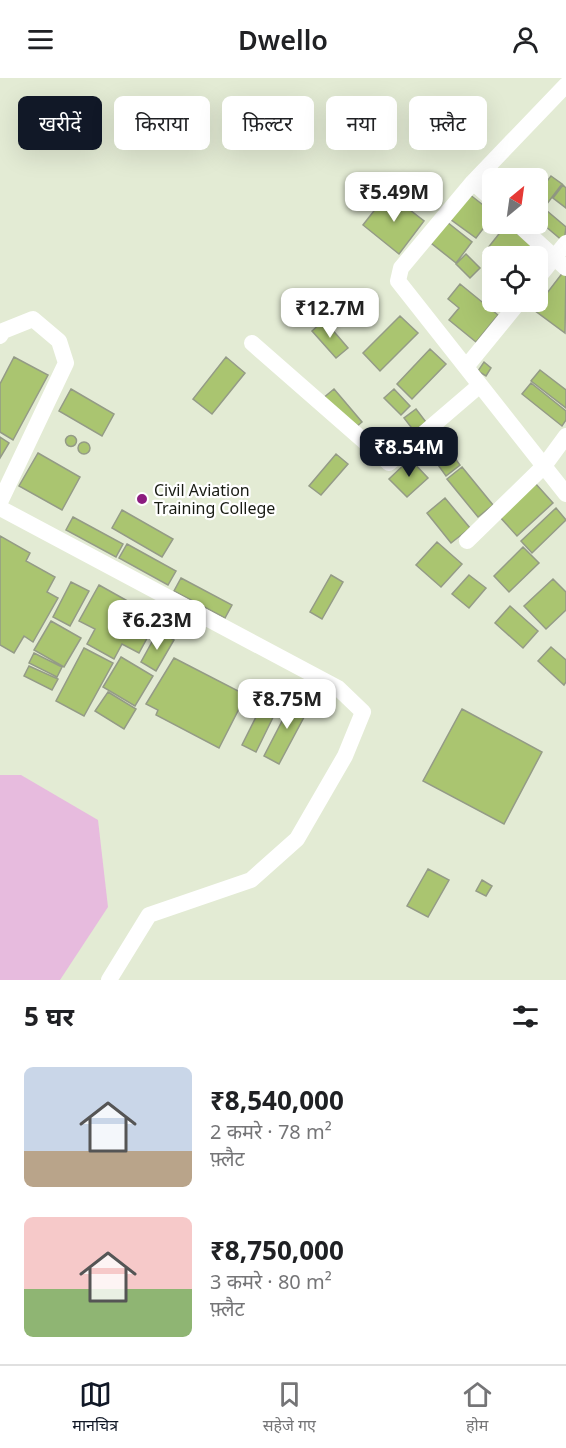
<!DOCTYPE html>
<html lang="hi">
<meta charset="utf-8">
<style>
:root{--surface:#fff;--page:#f6f6f6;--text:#202124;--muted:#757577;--line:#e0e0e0;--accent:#111827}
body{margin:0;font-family:"Noto Sans","Noto Sans Devanagari",sans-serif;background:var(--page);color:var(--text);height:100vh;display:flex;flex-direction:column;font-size:22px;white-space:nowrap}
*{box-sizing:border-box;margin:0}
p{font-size:20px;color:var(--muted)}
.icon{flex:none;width:33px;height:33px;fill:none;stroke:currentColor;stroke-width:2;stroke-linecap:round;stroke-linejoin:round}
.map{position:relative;height:902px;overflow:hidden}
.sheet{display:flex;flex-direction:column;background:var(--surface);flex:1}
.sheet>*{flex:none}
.top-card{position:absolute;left:18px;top:18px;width:531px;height:54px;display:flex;gap:12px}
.needle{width:39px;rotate:29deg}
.tools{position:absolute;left:482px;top:90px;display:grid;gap:12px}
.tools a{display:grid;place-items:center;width:66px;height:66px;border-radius:9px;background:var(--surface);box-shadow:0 6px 24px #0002;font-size:30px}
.price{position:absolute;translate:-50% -51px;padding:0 14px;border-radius:12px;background:#fff;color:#222;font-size:20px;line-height:39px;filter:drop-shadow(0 2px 3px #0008)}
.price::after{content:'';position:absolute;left:50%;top:36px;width:18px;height:14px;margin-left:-9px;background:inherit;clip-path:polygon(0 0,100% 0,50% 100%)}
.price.active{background:var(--accent);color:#fff}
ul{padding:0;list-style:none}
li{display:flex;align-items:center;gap:18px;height:150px;padding:0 24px}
li span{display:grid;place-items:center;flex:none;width:168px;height:120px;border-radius:9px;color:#555}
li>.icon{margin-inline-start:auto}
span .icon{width:72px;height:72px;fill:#fffc;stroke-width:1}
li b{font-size:26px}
h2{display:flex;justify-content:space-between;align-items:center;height:72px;padding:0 24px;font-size:26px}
.tag{padding:0 21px;border-radius:9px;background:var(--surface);box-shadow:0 6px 24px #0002;font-size:21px;line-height:54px}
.tag.active{background:var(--accent);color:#fff}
header{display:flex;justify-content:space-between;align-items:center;height:78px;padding:0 24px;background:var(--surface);font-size:27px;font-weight:600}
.menu{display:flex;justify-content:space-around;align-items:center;height:84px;border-top:2px solid var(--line);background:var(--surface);font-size:16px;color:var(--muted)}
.menu a{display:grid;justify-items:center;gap:3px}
.menu .active{color:var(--accent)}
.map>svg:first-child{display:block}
.green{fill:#e7bbde}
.building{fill:#aac570;stroke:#949b86;stroke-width:1.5}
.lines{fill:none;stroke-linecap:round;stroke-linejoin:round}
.minor{stroke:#fff;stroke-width:16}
.poi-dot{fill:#8c1c7f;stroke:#fff;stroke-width:2}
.labels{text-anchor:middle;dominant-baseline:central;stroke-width:4.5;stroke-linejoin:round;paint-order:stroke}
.poi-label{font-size:16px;fill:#181b13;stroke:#fff;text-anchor:start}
</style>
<header><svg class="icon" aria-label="menu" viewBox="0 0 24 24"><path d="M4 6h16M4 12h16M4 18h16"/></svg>Dwello<svg class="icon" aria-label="person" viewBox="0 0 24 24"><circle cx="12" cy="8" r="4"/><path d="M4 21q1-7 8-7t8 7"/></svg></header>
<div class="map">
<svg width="566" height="902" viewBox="0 0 566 902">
<rect width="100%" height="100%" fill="#e3ebd4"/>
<path class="green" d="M0,697H21L98,742L108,829L60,902H0Z"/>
<path class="building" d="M551,98L562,106L537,139V116Z
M563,107L566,110V130L553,120Z
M388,115L424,143L399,176L363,147Z
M469,116L492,134V139L476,160L450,141Z
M546,132L566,149L564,164L538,142Z
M447,144L472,164L456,185L431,165Z
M506,147L539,172L533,178H492V182L483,176Z
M466,176L480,190L470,200L456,186Z
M564,193L566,194L565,255L534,232Z
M460,206L498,237L476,264L449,242L459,230L448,221Z
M400,238L418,255L380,293L363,275Z
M324,242L348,270L336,280L312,253Z
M430,271L446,286L412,321L397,306Z
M14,279L48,297L13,362L0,354V306Z
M226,279L245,295L212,336L193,321Z
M484,284L491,290L486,298L478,293Z
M540,292L566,312V330L531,303Z
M531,305L566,333V342L562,348L522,316Z
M71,311L114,336L102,358L59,333Z
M334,311L362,344L350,354L322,321Z
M394,311L410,328L401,337L384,320Z
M416,331L426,344L414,353L404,340Z
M65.5 363a5.5 5.5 0 1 1 11 0a5.5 5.5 0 1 1-11 0Z
M439,358L460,387L446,398L425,369Z
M0,359L9,365L0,380Z
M78 370a6 6 0 1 1 12 0a6 6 0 1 1-12 0Z
M38,375L80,399L62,432L19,408Z
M336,376L348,386L321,417L309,408Z
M410,381L428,400L407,419L389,401Z
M462,389L493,427L478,439L447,401Z
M535,405L553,425L517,458L499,438Z
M445,420L470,450L451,465L427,435Z
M556,430L566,442L532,475L521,463Z
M122,432L173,461L162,479L112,450Z
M73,439L123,466L116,479L66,452Z
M0,458L30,475L26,483L55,499L47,514L58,520L33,564L24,558L14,575L0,567Z
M437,464L462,486L441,509L416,487Z
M127,466L176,493L168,507L119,480Z
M523,469L539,485L509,514L494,498Z
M331,497L343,504L322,541L310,534Z
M469,497L486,510L469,530L452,516Z
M181,500L232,527L225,540L174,513Z
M553,501L566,514V532L546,551L524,528Z
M71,504L89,513L70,548L53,539Z
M99,507L158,540L139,575L122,566L114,581L87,566L95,551L79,543Z
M510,528L538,553L523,570L495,545Z
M51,543L81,560L64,589L34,572Z
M158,553L174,562L156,593L141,584Z
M551,569L566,582V604L564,607L538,583Z
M84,570L113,585L84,638L56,623Z
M34,575L62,589L57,599L29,585Z
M121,579L153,598L135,628L103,609Z
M174,580L246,617L219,670L156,637L158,632L146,626Z
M29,588L58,601L52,612L24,598Z
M271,609L285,615L256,674L242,667Z
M108,614L136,631L124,651L95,633Z
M295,618L311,626L279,686L264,678Z
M462,631L542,674L504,746L423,703Z
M428,791L449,802L428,839L407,828Z
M482,802L492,808L486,818L476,813Z"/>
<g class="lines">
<path class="minor" d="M566,7L473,104L401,190L398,203L566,416
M473,104L492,121
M518,146L566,190
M537,201L566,165
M0,258L3,253L33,241L59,263L66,285L0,424
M252,265L389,385L480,307
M466,289L519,224
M0,430L338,610L363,634L345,678L297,761L251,802L149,837L109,902
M467,463L544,388L566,358"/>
</g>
<circle class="poi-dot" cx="142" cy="421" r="6"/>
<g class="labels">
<g class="poi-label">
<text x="154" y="412">Civil Aviation<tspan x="154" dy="18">Training College</tspan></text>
</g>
</g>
</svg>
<div class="tools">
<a><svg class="needle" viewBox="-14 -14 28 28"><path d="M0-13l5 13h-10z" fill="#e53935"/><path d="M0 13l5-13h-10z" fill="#757577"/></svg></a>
<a><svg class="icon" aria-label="locate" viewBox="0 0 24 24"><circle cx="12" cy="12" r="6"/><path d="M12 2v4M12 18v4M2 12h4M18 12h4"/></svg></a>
</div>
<b class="price" style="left:394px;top:145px">₹5.49M</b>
<b class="price" style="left:330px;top:261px">₹12.7M</b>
<b class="price active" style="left:409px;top:400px">₹8.54M</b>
<b class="price" style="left:157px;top:573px">₹6.23M</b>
<b class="price" style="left:287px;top:652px">₹8.75M</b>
<div class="top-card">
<a class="tag active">खरीदें</a>
<a class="tag">किराया</a>
<a class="tag">फ़िल्टर</a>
<a class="tag">नया</a>
<a class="tag">फ़्लैट</a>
</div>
</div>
<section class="sheet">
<h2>5 घर<svg class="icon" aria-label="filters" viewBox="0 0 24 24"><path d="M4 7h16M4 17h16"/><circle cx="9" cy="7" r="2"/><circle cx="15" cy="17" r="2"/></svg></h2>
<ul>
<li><span style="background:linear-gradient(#c9d6e8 70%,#b9a48a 0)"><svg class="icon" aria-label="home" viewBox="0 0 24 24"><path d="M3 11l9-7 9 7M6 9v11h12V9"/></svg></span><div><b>₹8,540,000</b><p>2 कमरे · 78 m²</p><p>फ़्लैट</p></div></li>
<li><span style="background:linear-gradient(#f6c9c9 60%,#8fb573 0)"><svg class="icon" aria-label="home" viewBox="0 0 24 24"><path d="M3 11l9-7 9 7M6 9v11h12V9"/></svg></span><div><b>₹8,750,000</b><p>3 कमरे · 80 m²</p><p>फ़्लैट</p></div></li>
</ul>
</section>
<nav class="menu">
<a class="active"><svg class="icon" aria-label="map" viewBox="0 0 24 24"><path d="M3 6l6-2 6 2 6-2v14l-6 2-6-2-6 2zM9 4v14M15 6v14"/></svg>मानचित्र</a>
<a><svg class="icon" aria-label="saved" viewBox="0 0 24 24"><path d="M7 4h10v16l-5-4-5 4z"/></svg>सहेजे गए</a>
<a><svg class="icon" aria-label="home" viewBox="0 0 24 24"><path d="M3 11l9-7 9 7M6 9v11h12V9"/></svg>होम</a>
</nav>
